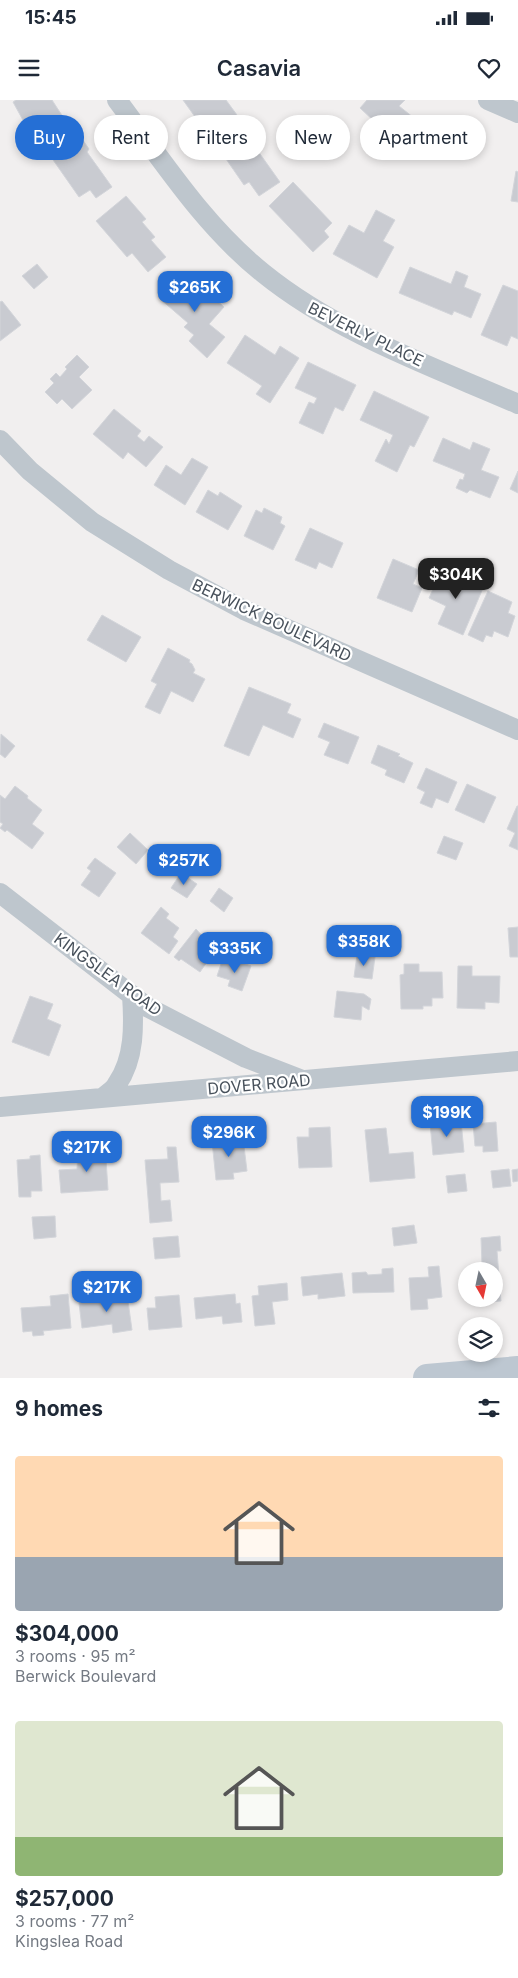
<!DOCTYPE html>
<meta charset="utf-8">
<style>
:root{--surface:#fff;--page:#f6f6f7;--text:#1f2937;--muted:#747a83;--accent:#256fd5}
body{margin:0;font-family:Inter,sans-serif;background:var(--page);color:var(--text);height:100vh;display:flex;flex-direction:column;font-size:19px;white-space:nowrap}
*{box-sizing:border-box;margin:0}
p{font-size:16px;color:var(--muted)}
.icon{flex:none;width:28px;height:28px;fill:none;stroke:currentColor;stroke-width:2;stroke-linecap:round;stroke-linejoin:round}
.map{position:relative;height:1278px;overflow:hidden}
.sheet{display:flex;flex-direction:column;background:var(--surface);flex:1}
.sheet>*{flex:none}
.hud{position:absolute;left:15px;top:15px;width:489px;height:45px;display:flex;gap:10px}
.needle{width:32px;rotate:171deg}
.fabs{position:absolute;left:458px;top:1162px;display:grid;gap:10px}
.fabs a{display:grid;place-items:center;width:45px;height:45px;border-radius:50%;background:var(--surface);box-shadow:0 2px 8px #0003;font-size:25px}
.price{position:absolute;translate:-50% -42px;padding:0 11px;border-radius:10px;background:var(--accent);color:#fff;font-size:16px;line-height:32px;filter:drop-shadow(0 1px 2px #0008)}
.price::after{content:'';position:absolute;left:50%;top:30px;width:15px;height:11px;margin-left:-8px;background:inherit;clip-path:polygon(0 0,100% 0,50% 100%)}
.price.on{background:#222;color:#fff}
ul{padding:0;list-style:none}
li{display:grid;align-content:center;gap:10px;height:265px;padding:0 15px}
li span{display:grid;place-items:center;height:155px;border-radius:5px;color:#555}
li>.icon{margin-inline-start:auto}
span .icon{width:90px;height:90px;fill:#fffc;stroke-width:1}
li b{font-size:21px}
h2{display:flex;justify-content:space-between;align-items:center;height:60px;padding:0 15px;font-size:21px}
.tag{padding:0 18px;border-radius:22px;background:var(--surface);box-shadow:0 2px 8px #0003;font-size:18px;line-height:45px}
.tag.on{background:var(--accent);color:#fff}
.status{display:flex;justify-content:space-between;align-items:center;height:35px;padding:0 25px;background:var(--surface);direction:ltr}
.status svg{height:14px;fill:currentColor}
header{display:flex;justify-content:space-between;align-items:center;height:65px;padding:0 15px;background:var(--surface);font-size:22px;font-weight:600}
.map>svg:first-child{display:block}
.building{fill:#c9cbd1;stroke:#d3d5da}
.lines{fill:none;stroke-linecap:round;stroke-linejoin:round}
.minor{stroke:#bec6cd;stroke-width:20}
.secondary{stroke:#bdc7d1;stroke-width:28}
.labels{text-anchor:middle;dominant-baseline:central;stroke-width:4.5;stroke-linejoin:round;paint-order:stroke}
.street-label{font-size:16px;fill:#48515b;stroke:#fff}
</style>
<div class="status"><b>15:45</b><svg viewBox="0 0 49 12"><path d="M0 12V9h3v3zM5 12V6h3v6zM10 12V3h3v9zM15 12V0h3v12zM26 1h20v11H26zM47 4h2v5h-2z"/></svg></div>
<header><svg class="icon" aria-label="menu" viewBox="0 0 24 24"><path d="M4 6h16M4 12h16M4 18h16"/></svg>Casavia<svg class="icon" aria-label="heart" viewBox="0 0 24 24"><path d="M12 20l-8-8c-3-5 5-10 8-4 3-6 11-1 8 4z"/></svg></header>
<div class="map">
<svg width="518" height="1278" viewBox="0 0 518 1278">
<rect width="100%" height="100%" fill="#f1efef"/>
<path class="building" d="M16,0H52L63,17L40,31L32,17L24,22L13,2Z
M183,0H226L237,15L208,35Z
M367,0H405L399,6L419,22L403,38L395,30L390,36L360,8Z
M74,27L89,49L87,52L112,87L96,98L90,90L79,97L44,47Z
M237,27L250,46L253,44L280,82L259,96L249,82L244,85L215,43Z
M516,71L518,72V102L511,101Z
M293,82L332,123L324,131L329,137L313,152L269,106Z
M126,96L146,119L142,122L155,137L151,140L166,157L148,172L132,153L127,157L96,121Z
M376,110L395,120L383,141L394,147L377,178L333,154L349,125L364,133Z
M37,164L48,177L34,189L22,176Z
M410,167L451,184L456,171L468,176L464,187L481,194L471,218L454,211L452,215L399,193Z
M180,173L199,190L202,187L224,207L209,224L225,237L207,258L189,241L194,235L184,227L188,223L159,198Z
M503,185L518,191V239L511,236L507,246L481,235Z
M2,201L21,225L0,241V202Z
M245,235L275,255L280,246L299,258L270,303L256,294L262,286L227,263Z
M77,255L89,267L79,277L92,290L72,309L62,299L57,304L45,292L54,283L50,279L56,273L60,277L67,269L65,267Z
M308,262L356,285L343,311L335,307L323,334L299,323L309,302L314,304L317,298L295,288Z
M374,291L429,317L414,347L410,345L397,372L375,361L386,339L389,344L393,335L360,320Z
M114,309L141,331L137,336L144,342L149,336L163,347L146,367L128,352L123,359L93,334Z
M443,338L470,350L473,342L490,349L481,370L499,377L490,398L470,390L467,393L456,388L460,379L463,380L465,374L433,361Z
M192,358L208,367L185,405L154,385L166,365L181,375Z
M518,371V393L510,389Z
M208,390L218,396L220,392L242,406L228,430L196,412Z
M264,408L282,417L280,423L285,426L273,450L244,436L256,410L262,413Z
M310,428L343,443L332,468L319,462L316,469L295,460Z
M393,459L419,470L413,484L422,488L412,512L377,498Z
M442,469L483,488L463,535L438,524L446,506L429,498Z
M488,491L512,502L508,513L515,516L508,537L494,531L492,537L486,535L483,542L468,535Z
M102,515L141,537L126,562L87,540Z
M168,548L190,560L189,562L192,564L195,570L193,573L205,579L193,602L171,591L160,614L145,607L157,584L151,581Z
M249,587L291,604L287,613L301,619L293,638L263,625L249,656L224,646Z
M324,623L359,637L348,664L324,655L330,642L318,637Z
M1,634L15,646L5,658L0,654Z
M378,645L400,654L398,656L413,663L404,683L385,675L387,670L371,663Z
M426,668L457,682L448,703L436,698L432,708L420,703L425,692L417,688Z
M467,684L496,697L484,723L455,710Z
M15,686L28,696L27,698L42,710L32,724L44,733L32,749L7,730L5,732L0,728L3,724L0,722V695L5,699Z
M517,706H518V750L509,746L515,733L507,729Z
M130,733L148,750L136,764L117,747Z
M444,736L463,743L456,760L437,753Z
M95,758L116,773L99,797L81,785L91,771L87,768Z
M181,773L197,784L187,798L171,788Z
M219,788L233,798L224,812L210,801Z
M161,807L169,814L166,818L179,828L173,837L178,841L169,854L141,833Z
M518,827V857H510L508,828Z
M196,829L205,839L201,844L209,850L202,858L207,862L200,872L181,859L179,861L174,857Z
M357,855L375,857L372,879L354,877Z
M234,860L251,866L242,891L228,886L230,880L217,876L222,861L232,865Z
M404,864H419V872H442L443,898H432V906H423V909H401L400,875L404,874Z
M458,866H472V876H500L499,903L485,902V909L457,908Z
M337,891L364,894L371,899L369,910L362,906L361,920L334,917Z
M30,896L53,904L47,919L61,925L49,956L12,942Z
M461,1021L464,1052L433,1055L430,1023Z
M496,1022L498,1051L483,1052V1046H475L473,1024Z
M330,1027L332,1067L299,1068L297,1037H309V1028Z
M386,1028L389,1054L413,1052L415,1078L370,1082L365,1030Z
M243,1038L247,1071L233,1073L234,1079L216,1080L212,1041Z
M96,1044H105L108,1090L61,1093L59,1070L77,1069L78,1052L97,1051Z
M167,1047H176L179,1082L160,1083L161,1101L170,1100L172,1121L150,1123L145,1060L168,1059Z
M40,1055L42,1091H31V1097H19L17,1060L30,1059V1056Z
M509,1069L511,1086L493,1088L491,1071Z
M518,1069V1081L513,1082L512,1070Z
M465,1074L467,1091L448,1093L446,1076Z
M55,1116L56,1137L34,1139L32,1117Z
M414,1125L417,1143L394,1146L392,1128Z
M178,1136L180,1157L155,1159L153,1138Z
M500,1136L501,1151H497L501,1201L477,1203L476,1199H494V1171H474V1164H482L481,1138Z
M439,1166L442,1197L427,1199L428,1209L411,1210L409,1178L429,1177L428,1167Z
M393,1168L394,1192L353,1193L352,1173L366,1172L368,1175L382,1174V1169Z
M342,1173L345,1196L318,1199V1194L303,1196L301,1177Z
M287,1183L288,1200L272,1202L275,1224L255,1226L252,1196L259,1195L258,1186Z
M122,1190L123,1201H128L132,1230L113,1233L112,1224L82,1228L79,1203L105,1200L104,1193Z
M68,1194L71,1228L43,1231L44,1235L33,1236L32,1231L23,1232L21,1208L51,1206L50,1196Z
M235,1194L236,1204L240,1203L242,1222L223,1224L222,1216L196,1219L194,1198Z
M179,1195L182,1227L149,1230L147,1208H156L155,1197Z"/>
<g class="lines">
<path class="minor" d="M117,0C162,60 204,126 263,173C337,233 431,266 518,304
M488,0L518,13
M0,340L30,371L92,422L169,470L244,510L518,630
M0,793L147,907L246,958L300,979
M102,998C107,994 114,990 117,984C135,958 134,925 132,895
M0,1007L518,961"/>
<path class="secondary" d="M427,1278L518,1270"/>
</g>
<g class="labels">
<g class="street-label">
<text transform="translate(366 234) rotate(26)">BEVERLY PLACE</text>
<text transform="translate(272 520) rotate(25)">BERWICK BOULEVARD</text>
<text transform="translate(108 874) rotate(36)">KINGSLEA ROAD</text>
<text transform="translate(259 984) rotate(-5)">DOVER ROAD</text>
</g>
</g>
</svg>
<div class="fabs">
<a><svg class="needle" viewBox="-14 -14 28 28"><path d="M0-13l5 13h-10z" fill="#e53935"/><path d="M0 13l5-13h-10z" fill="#747a83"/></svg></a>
<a><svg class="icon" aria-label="layers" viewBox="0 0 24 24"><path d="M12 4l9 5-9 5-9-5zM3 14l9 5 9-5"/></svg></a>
</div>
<b class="price" style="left:195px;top:213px">$265K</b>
<b class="price on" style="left:456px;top:500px">$304K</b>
<b class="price" style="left:184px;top:786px">$257K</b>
<b class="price" style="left:364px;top:867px">$358K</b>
<b class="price" style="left:235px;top:874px">$335K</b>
<b class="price" style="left:447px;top:1038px">$199K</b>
<b class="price" style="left:229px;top:1058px">$296K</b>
<b class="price" style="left:87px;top:1073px">$217K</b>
<b class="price" style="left:107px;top:1213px">$217K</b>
<div class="hud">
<a class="tag on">Buy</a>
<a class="tag">Rent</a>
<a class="tag">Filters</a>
<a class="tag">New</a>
<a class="tag">Apartment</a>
</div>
</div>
<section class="sheet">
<h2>9 homes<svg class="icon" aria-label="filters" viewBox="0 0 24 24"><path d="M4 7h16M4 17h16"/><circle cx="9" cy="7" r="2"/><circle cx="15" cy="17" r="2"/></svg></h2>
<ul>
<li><span style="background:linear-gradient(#ffd9b3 65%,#9aa5b1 0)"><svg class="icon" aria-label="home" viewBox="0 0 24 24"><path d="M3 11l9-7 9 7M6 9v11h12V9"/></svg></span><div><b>$304,000</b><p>3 rooms · 95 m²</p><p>Berwick Boulevard</p></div></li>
<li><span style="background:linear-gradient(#dfe7d0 75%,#8fb573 0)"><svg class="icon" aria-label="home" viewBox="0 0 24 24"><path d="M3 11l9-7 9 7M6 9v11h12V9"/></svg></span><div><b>$257,000</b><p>3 rooms · 77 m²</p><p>Kingslea Road</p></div></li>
</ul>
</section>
